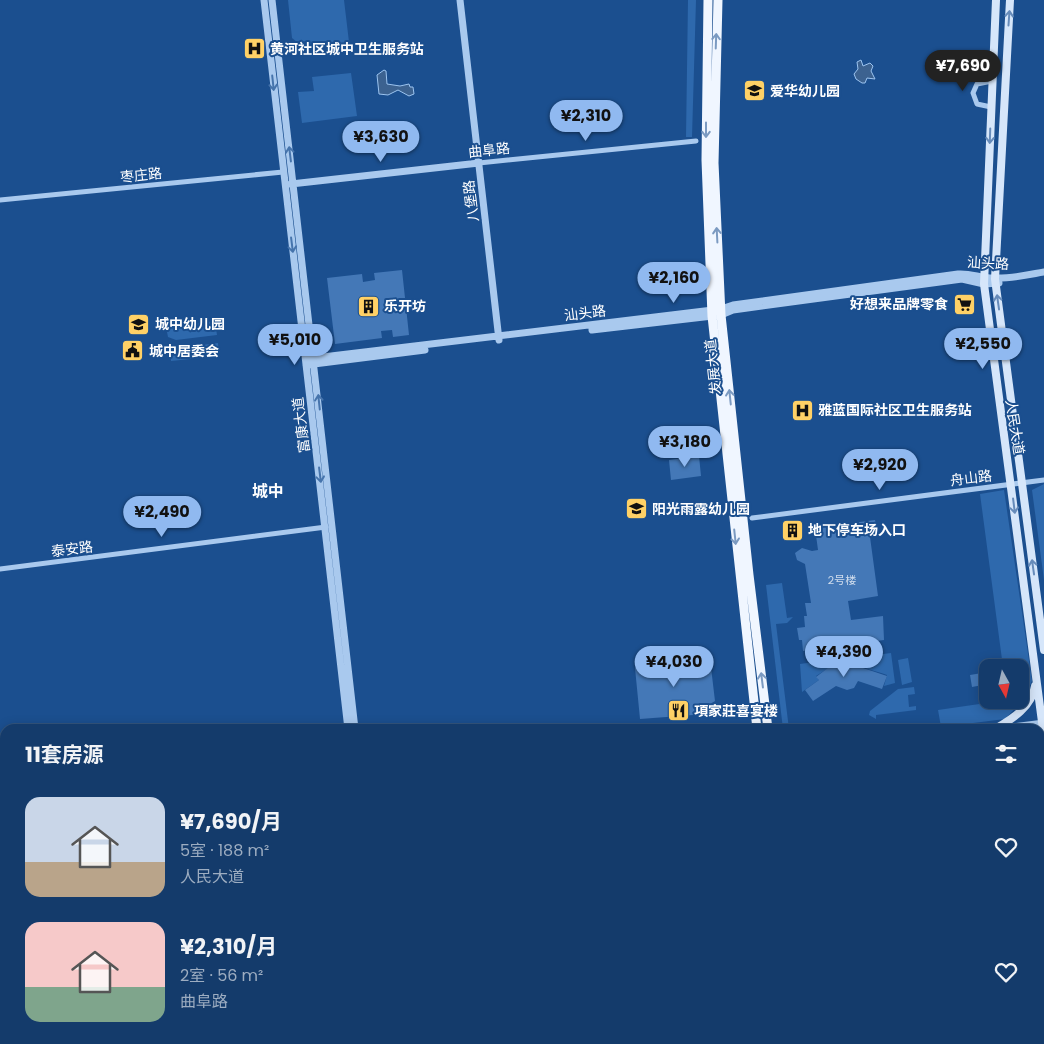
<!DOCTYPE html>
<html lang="zh">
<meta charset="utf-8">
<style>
:root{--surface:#143b6b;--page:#1d4271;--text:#f1f3f6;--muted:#9dadc1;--line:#33557e;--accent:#90b9f0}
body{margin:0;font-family:Poppins,"Noto Sans SC",sans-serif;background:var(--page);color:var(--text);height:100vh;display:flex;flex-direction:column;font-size:19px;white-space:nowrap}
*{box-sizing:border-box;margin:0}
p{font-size:16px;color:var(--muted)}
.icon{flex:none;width:28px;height:28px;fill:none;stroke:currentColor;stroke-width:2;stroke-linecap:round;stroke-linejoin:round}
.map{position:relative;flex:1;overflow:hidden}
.sheet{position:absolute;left:0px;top:724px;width:1045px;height:321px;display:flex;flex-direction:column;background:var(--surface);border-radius:15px 15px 0 0;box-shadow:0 2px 12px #0003,0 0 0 1px var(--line)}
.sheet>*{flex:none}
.needle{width:32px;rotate:172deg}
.fabs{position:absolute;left:979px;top:659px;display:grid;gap:10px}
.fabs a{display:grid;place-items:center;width:50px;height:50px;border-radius:10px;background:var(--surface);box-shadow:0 2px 12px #0003,0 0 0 1px var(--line);font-size:25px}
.price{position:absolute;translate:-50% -42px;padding:0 11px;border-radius:18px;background:var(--accent);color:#111;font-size:16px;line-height:32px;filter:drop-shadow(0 1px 2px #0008)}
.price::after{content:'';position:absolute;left:50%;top:30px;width:15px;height:11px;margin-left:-8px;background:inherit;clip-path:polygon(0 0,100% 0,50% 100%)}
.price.selected{background:#222;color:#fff}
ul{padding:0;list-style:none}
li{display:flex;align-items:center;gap:15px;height:125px;padding:0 25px}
li span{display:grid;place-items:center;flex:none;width:140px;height:100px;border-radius:15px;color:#555}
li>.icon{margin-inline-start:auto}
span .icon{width:60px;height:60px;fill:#fffc;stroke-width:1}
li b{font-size:21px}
h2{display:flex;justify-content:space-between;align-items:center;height:60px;padding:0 25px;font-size:21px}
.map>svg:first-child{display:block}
.green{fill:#2e69ad}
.water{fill:#3c6290;stroke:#9cc4f0}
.building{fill:#4478b7}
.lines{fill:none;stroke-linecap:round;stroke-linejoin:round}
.minor{stroke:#a9c9ee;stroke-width:5}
.tertiary{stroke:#a9c9ee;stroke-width:7}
.secondary{stroke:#d6e6fa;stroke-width:8}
.primary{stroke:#f0f6ff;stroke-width:9}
.oneway{stroke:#668bba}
.oneway2{stroke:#7b9ac1}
.oneway3{stroke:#4674ac}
.labels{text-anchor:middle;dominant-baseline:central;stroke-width:4;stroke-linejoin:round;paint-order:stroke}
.number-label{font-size:11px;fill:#d0dded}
.poi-label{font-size:14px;font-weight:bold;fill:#fff;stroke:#1b4f8f;text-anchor:start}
.street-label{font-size:14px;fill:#fff;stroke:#1b4f8f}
.quarter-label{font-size:16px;font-weight:bold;fill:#fff;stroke:#1b4f8f}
</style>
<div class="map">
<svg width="1044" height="1044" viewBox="0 0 1044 1044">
<rect width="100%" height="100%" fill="#1b4f8f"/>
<path class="green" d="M288,0H344L349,42L309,47L308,41L297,42L292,38Z
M688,0H696L692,137H686Z
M351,73L357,116L302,123L298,92L314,91L312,77Z
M215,321L217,335L176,340L168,337L166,327Z
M218,343L219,356L171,361L170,350L172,349Z
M1044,484V580L1032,490Z
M1004,490L1032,681L1023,700L1005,719L941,727L938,710L1007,700H1020V668L1003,667L980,494Z
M782,583L787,618L793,617L787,623L776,624L789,729H783L766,585Z
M891,653L895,683L884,686L887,675C877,671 856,668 852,658Z
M908,658L912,682L902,685L898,660Z
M835,659V664L816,676L819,680L802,692L800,664Z
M914,687L915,694L908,695L909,707L916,706V710L876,715V719L869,715L870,711L898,689Z
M1040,874V877L1044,876V962L1040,967Z
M5,926V1040H49L50,1044H0V964Z"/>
<path class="water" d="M861,60L863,66L870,63L873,66L871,71L875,79L867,78L865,83H862L856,79L854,74L858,69L857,62Z
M384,70L386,71L387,84L400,86L409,84L410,87H413L414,94L409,96L398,90L388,95L379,94L377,75Z"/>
<path class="building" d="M402,270L409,335L393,337L392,330L381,331L382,338L335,344L327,278L362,274L363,282L375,280L374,273Z
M699,456L701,476L671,480L669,460Z
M875,520L878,536L870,537L878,596L848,601L851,620L883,616L884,640L803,651L802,640H799L797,628L805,627L804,616H807L805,603H811L805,564L797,560L795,553L802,548L812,551L818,550L815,528Z
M851,658V664L887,676L882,689L858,681L854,688L847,690L836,686L813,701L805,690L819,680L816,677L837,661V659Z
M710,659L715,701L693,715L640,719L635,668L641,664Z
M988,672V684L972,687L970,675Z
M424,1040H555L556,1044H424Z"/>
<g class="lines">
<path class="minor" d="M991,107L977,104L973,93L977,84L992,81
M479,163L696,141
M0,200L283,172
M752,518L1044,480
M0,569L326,527"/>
<path class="tertiary" d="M264,0L348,729
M272,0L355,729
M460,0L499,340
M291,184L479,163
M592,330L721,315L733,310L962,279L984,284L999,283
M306,359L721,309L733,305L958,274C971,273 980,278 993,278C1010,279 1027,275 1044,272
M306,365L425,350
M997,729L1044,723
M0,767L5,771
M0,778H5
M0,786H5
M4,844L3,807L5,799
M0,875V877
M0,930L5,888
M1040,1012H1044
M384,1040V1044
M391,1040L392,1044
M780,1042L805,1040"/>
<path class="secondary" d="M996,0L984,284L1044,737
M1010,0L995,279L1044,650
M995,729C1012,719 1032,707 1035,686
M1040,755L1044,763"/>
<path class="primary" d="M708,0L706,160L712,316L757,729
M718,0L714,163L721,315L749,575L768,729
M790,1040L791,1044
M800,1040V1044"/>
</g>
<defs><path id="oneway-shaft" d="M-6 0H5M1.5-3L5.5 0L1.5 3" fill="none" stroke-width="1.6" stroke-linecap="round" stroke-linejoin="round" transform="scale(1.25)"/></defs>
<g class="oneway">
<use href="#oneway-shaft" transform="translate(1009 18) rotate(-86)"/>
<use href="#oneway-shaft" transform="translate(990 136) rotate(92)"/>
<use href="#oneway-shaft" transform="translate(998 302) rotate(-98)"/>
<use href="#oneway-shaft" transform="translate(1014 506) rotate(83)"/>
<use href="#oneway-shaft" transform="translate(1033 567) rotate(-98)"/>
</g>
<g class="oneway2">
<use href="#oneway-shaft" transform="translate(716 41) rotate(-88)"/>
<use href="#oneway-shaft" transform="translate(706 130) rotate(90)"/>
<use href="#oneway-shaft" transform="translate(717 235) rotate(-93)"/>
<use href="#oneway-shaft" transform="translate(730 397) rotate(-96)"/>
<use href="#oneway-shaft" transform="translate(735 537) rotate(84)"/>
<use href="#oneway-shaft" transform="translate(762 680) rotate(-97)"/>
</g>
<g class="oneway3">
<use href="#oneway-shaft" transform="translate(273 83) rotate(84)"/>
<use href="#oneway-shaft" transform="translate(290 154) rotate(-97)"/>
<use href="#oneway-shaft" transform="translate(292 245) rotate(83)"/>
<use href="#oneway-shaft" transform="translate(319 402) rotate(-96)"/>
<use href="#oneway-shaft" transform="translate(320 475) rotate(83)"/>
</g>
<defs>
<symbol id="hospital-square" viewBox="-11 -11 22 22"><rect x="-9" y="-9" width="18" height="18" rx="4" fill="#ffd166" stroke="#1b4f8f"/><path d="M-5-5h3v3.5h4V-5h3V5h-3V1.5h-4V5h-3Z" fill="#111"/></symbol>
<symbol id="school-square" viewBox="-11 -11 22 22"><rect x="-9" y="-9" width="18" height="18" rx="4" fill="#ffd166" stroke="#1b4f8f"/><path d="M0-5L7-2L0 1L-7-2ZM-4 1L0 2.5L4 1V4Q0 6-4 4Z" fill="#111"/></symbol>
<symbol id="supermarket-square" viewBox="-11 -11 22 22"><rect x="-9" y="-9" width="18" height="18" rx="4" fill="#ffd166" stroke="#1b4f8f"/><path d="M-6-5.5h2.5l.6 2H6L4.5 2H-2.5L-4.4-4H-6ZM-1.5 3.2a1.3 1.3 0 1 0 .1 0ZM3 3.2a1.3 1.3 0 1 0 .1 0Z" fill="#111"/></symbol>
<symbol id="building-square" viewBox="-11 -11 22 22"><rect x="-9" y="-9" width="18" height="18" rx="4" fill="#ffd166" stroke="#1b4f8f"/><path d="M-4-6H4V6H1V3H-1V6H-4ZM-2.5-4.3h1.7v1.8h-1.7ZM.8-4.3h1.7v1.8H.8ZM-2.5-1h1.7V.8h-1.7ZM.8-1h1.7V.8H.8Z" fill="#111"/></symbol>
<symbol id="civic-square" viewBox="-11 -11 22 22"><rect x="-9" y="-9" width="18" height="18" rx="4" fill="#ffd166" stroke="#1b4f8f"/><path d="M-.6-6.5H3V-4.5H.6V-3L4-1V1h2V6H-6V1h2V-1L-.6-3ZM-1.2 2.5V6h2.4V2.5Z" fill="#111"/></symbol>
<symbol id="restaurant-square" viewBox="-11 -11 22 22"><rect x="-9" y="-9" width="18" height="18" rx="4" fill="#ffd166" stroke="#1b4f8f"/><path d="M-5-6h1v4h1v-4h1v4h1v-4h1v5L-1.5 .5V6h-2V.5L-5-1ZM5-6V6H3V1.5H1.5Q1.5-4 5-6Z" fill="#111"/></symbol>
</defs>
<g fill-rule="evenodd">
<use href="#hospital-square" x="242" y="36" width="25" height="25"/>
<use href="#school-square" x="742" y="78" width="25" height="25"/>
<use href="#supermarket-square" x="952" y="292" width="25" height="25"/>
<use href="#building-square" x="356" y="294" width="25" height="25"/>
<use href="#school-square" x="126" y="312" width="25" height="25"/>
<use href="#civic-square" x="120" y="338" width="25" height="25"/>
<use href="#hospital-square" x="790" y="398" width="25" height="25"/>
<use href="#school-square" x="624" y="496" width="25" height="25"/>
<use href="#building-square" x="780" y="518" width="25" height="25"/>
<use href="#restaurant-square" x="666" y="698" width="25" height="25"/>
</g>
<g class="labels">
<g class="number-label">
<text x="842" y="580">2号楼</text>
</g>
<g class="poi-label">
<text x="270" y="49">黄河社区城中卫生服务站</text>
<text x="770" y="91">爱华幼儿园</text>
<text x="948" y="304" text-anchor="end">好想来品牌零食</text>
<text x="384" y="306">乐开坊</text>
<text x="155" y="324">城中幼儿园</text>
<text x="149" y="351">城中居委会</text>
<text x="818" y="410">雅蓝国际社区卫生服务站</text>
<text x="652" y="509">阳光雨露幼儿园</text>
<text x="808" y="530">地下停车场入口</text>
<text x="694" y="711">項家莊喜宴楼</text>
</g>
<g class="street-label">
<text transform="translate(489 150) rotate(-6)">曲阜路</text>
<text transform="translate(141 175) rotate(-6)">枣庄路</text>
<text transform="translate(471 201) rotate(-97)">八堡路</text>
<text transform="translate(988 263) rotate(3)">汕头路</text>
<text transform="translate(585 313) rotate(-7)">汕头路</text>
<text transform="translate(713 367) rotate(-96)">发展大道</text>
<text transform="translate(301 425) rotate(-97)">富康大道</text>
<text transform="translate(1015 427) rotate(81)">人民大道</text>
<text transform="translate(971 478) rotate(-7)">舟山路</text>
<text transform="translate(72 549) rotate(-7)">泰安路</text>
</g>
<g class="quarter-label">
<text x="268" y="491">城中</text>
</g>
</g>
</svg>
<div class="fabs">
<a><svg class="needle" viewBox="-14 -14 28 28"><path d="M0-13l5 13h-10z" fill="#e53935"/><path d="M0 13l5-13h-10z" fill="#9dadc1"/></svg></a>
</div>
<b class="price selected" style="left:963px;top:92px">¥7,690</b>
<b class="price" style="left:586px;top:142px">¥2,310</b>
<b class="price" style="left:381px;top:163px">¥3,630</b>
<b class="price" style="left:674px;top:304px">¥2,160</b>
<b class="price" style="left:295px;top:366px">¥5,010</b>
<b class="price" style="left:983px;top:370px">¥2,550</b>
<b class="price" style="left:685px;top:468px">¥3,180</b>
<b class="price" style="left:880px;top:491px">¥2,920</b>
<b class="price" style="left:162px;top:538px">¥2,490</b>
<b class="price" style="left:844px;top:678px">¥4,390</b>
<b class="price" style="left:674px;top:688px">¥4,030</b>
<section class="sheet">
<h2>11套房源<svg class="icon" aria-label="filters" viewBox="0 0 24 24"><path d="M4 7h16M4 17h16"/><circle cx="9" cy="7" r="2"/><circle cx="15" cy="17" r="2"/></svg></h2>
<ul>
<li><span style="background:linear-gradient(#c9d6e8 65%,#b9a48a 0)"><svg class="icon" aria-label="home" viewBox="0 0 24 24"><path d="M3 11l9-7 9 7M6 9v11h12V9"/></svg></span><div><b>¥7,690/月</b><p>5室 · 188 m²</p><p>人民大道</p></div><svg class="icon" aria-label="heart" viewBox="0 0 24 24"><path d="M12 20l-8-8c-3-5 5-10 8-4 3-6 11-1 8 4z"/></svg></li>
<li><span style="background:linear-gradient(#f6c9c9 65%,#7fa58c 0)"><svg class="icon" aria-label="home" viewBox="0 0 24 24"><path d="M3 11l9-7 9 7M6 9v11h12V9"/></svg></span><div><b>¥2,310/月</b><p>2室 · 56 m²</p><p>曲阜路</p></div><svg class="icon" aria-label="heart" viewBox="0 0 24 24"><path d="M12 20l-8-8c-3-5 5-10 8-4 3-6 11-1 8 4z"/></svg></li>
</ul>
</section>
</div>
